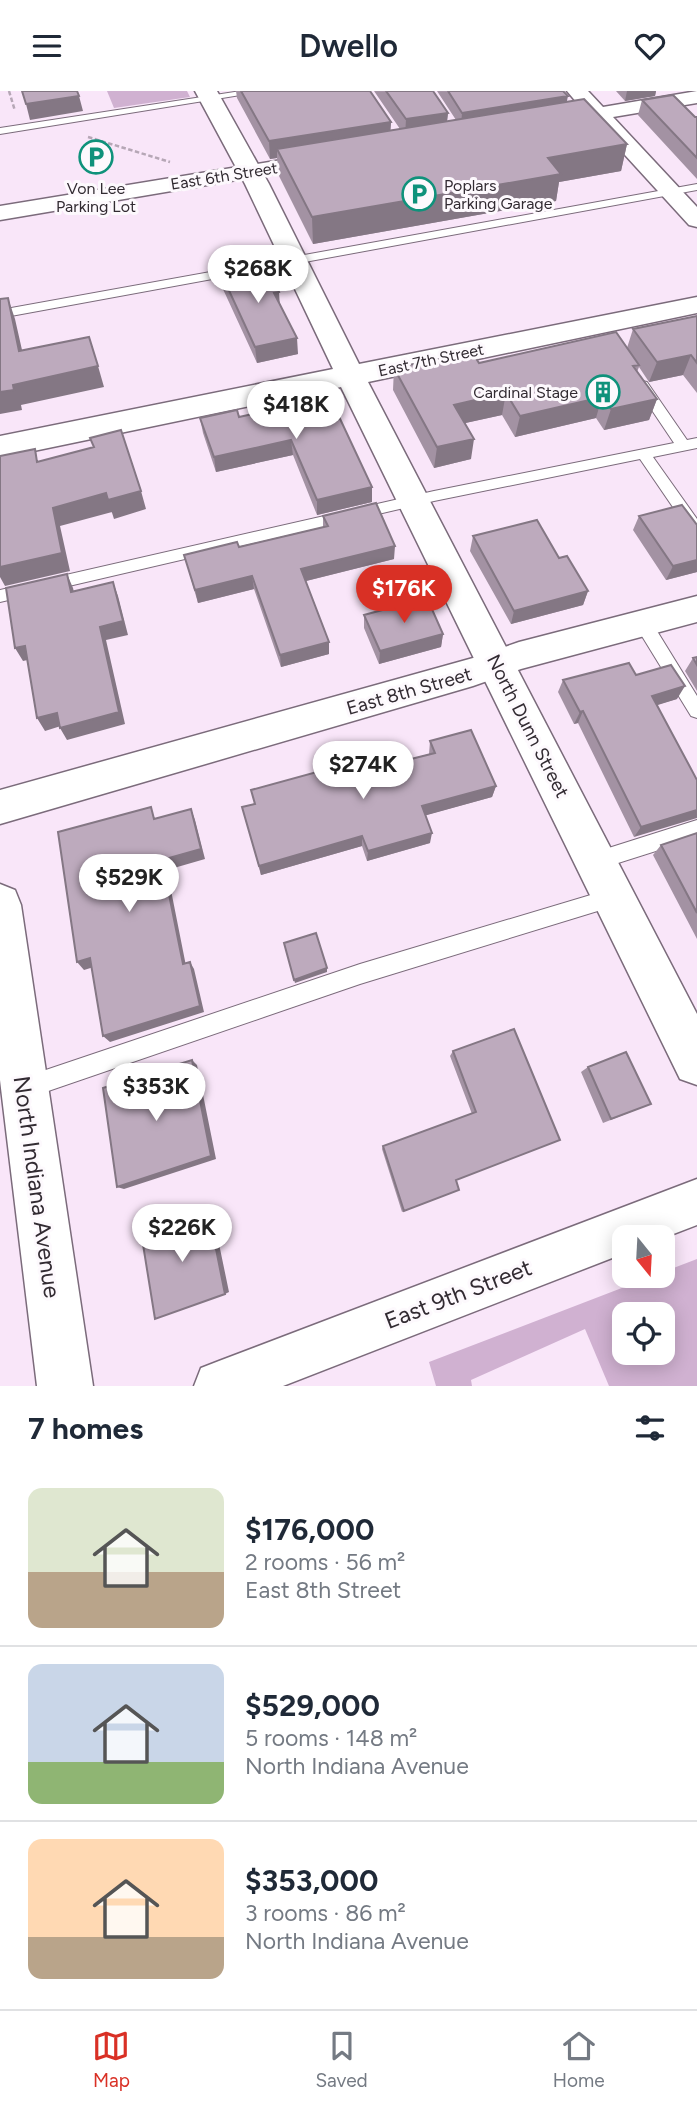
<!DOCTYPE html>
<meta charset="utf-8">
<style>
:root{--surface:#fff;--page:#f2f2f3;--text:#1f2937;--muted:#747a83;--line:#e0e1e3;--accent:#d93025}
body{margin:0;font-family:Figtree,sans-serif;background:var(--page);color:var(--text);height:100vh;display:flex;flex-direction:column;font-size:26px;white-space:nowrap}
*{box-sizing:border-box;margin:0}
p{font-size:23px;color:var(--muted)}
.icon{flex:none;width:38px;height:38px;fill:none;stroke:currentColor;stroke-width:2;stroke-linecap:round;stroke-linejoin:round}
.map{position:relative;height:1295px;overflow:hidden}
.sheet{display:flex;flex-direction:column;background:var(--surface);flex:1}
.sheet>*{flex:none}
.needle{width:46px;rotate:162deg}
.buttons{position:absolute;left:612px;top:1134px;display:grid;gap:14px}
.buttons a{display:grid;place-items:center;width:63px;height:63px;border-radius:14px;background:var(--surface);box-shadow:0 4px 18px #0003;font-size:35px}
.price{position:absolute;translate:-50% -60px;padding:0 16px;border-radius:24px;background:#fff;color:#222;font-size:23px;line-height:46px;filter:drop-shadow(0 2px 4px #0008)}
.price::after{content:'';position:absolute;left:50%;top:42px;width:21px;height:16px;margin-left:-10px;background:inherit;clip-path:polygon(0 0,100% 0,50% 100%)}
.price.selected{background:var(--accent);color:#fff}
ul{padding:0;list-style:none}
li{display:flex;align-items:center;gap:21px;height:175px;padding:0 28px}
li+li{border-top:2px solid var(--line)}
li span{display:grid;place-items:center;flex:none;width:196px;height:140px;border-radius:14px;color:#555}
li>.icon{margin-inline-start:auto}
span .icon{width:84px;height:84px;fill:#fffc;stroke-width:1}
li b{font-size:30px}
h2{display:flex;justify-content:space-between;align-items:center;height:84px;padding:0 28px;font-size:30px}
header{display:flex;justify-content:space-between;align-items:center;height:91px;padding:0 28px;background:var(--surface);font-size:32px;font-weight:600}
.tabs{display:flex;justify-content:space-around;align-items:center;height:98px;border-top:2px solid var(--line);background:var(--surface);font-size:19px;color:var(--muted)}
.tabs a{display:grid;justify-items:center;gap:4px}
.tabs .selected{color:var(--accent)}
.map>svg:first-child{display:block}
.green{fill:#d0b1d1;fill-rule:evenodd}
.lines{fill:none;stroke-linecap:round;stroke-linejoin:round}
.service-casing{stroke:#7b6b7b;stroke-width:2}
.minor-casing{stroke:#7b6b7b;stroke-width:3}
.tertiary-casing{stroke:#7b6b7b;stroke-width:3}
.path{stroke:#b6a7b6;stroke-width:2.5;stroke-dasharray:4.5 2.5;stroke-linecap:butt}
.service{fill:#fff;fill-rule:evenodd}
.minor{fill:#fff;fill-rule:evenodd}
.tertiary{fill:#fff;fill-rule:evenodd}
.wall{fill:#a392a3}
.shaded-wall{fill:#847784}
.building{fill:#bdaabd;stroke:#847784;stroke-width:2}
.labels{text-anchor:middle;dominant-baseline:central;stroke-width:6;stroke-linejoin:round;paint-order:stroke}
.far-street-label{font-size:16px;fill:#322b32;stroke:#fdf9fd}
.far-poi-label{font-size:16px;fill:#322b32;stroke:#fdf9fd;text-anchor:start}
.street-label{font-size:19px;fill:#322b32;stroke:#fdf9fd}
.near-street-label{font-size:23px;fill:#322b32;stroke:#fdf9fd}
</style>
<header><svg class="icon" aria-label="menu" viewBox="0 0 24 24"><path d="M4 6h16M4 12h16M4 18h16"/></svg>Dwello<svg class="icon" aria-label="heart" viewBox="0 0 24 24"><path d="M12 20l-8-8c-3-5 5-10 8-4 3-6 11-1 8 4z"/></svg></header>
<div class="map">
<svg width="697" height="1295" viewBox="0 0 697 1295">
<rect width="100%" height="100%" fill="#f9e6f9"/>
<path class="green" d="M107,0H187L190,6L114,17Z
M697,1168V1295H609L585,1238L471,1289L472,1295H436L429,1271L653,1185H663V1181ZM663,1223V1262H625V1223Z"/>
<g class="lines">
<defs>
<path id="service" d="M241,0H265L0,43V37Z
M697,93V99L0,227V219Z
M642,290L647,291L687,349L697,347V357L653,366L697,428V446L692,444L640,368L434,410L0,511V499L434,400L674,352L635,294Z
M643,526L649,527L697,605V627L691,625L637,537L635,532Z
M697,729V747L596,779L589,776L587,770L589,764L596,761Z
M614,797L621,799L624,806L621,813L614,815L360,893L25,1008L17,1005L14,997L17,989L25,986L360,873Z"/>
<path id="minor" d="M567,0H588L603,16L697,0V12L613,26L697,116V136L689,134L593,29L552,36L545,34L542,30L545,26L583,19Z
M324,62L335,68L332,73L0,129V115Z
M697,505V531L521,578L473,595L0,733V699L473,567L519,551Z
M697,1088V1134L663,1147L625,1146V1162L283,1295H194L201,1277L219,1270Z"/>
<path id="tertiary" d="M195,0H217L269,93L359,273L697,206V222L368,291L697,923V994L680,988L341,296L0,367V345L333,278L245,93Z
M0,793L15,799L21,814L93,1295H37L0,989Z"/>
</defs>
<use href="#service" class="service-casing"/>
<use href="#minor" class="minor-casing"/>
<use href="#tertiary" class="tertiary-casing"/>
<path class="path" d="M9,0L15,20
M88,46L170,71"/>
<use href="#service" class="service"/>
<use href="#minor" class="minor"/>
<use href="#tertiary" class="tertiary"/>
</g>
<path class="wall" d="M236,0H241L391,31L390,39L400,38L374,0H433L448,22L447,30L456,29L437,0H563L566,10L627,53L621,80L559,91L556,110L313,153L279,85L277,67L270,68L237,7Z
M616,0H656L655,5L625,10Z
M642,9L695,26H697V88L638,24Z
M220,180L255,181L280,213L298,263L257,272L222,196Z
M697,225V302L683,284L649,291L639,276L637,281L657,308L649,329L604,339L596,327L515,346L502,324L465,332L471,368L434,377L393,299L394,277L479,272L627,257L633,238Z
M289,308L372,396V411L317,424L293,364L216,381L203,342L200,327L239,326L289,315Z
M323,425L394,468L306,490L329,551V563L281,576L254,498L198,512L184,464L239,456L323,436Z
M639,425L697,434V481L666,489L633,439Z
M473,445L559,467L588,500L583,514L511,533L470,460Z
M364,524L443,543L441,556L379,573L364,537Z
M697,566V600L685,580L693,567Z
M636,584L677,608L656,614L697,689L634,746L578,632L574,633L558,601L563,589Z
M430,650L496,695L492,706L426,724L430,752L367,770L362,755L261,784L242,716L383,675L429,663Z
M697,742V848L653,764L661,754Z
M514,938L456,1089L459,1099L402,1121L382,1058L383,1055L472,1023L450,965L453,960Z
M588,976L651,1013L603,1032L581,981Z"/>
<path class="shaded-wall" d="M627,0H656L655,5L625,10Z
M79,5L83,20L30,29L26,13Z
M568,5L565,19L461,36L462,22Z
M448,22L446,39L405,46L406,28Z
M391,31L390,48L277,58V67L270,68L269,50Z
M627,53L621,80L559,91L556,110L313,153L312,126L548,67Z
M279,201L280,217L274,202Z
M8,207L15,228L27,281L19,260Z
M297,247L298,263L257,272L255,256Z
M691,264L683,284L649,291L657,271Z
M98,275L104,296L21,314L22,319L0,323V301L13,294Z
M506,302L502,324L452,335L454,314Z
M602,306L596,327L515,346L520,325Z
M657,308L649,329L604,339L611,318Z
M474,348L471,368L434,377L437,356Z
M291,349L293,364L216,381L214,366Z
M372,396V411L317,424V409Z
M141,400L146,418L114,428L108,409Z
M106,402L112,421L60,435L70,480L5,495L0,486V476L53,417Z
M395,455L394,468L302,491L301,478Z
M697,469V481L666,489L673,475Z
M67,483L73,497L77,514L71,501Z
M252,485L254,498L198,512L195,499Z
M113,491L118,505L128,544L106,549L125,633L67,649L60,637L100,536Z
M588,500L583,514L511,533L514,520Z
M443,543L441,556L379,573L380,560Z
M329,551V563L281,576L280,564Z
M25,555L32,568L23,570L15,557Z
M685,595L677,608L645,618L652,605Z
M583,620L578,632L574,633L580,621Z
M57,622L64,634L45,640L37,627Z
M496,695L492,706L420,726L422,715Z
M191,718L195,729L205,768L167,779L187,880L183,873L162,769Z
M697,719V727L634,746L641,736Z
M432,742L430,752L367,770L368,760Z
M362,745V755L261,784L259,775Z
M90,867L97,875L84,879L77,871Z
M190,871L194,878L204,921L110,951L103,945Z
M327,877V881L295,892L294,889Z
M192,969L197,974L216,1068L124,1098L117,1096Z
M208,1118L212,1119L229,1201L225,1203Z"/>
<path class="building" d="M22,0H77L79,5L26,13Z
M241,0H370L391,31L269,50Z
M386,0H433L448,22L406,28Z
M448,0H563L568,5L462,22Z
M673,4L695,26H697V67L642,9Z
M584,8L627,53L548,67L561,83L312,126L277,58Z
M251,173L255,181L268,178L279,201L274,202L297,247L255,256L220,180Z
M8,207L19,260L89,246L98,275L13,294L14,299L0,301V208Z
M697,225V272L691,264L657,271L633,238Z
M616,241L639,274L633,275L657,308L611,318L602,306L520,325L506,302L454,314L474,348L437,356L394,277L472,261L479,272Z
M327,300L372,396L317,409L291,349L214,366L200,327L237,319L239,326L292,314L289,308Z
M121,339L141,400L108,409L106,402L53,417L62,462L0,476V365L35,358L37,371L94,356L90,347Z
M376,412L395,455L301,478L329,551L280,564L252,485L195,499L184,464L237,451L239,456L328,435L323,425Z
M682,414L697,434V469L673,475L639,425Z
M537,429L559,467L567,465L588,500L514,520L473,445Z
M67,483L71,501L113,491L123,530L100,536L119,621L60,637L57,622L37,627L25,555L15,557L6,497Z
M427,507L443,543L380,560L364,524Z
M697,566V574L693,567Z
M629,572L636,584L671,574L685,595L652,605L697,689V719L641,736L583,620L580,621L563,589Z
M471,639L496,695L422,715L432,742L368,760L362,745L259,775L242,716L255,713L251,699L379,664L383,675L435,662L430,650Z
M151,716L154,728L191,718L201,758L162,769L183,873L190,871L200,915L103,945L90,867L77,871L58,741Z
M697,742V822L661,754Z
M316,842L327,877L294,889L284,852Z
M514,938L560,1049L456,1089L459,1099L404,1120L383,1055L476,1021L453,960Z
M626,961L651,1013L611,1028L588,976Z
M192,969L211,1065L117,1096L103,997Z
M208,1118L225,1203L155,1228L141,1141Z"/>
<defs>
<symbol id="parking-ring" viewBox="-11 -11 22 22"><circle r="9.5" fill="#fdf9fd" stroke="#0f927b" stroke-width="1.5"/><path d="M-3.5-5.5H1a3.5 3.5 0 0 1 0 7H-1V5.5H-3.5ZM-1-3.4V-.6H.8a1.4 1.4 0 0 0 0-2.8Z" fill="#0f927b"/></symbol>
<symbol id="building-ring" viewBox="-11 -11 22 22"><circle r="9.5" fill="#fdf9fd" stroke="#0f927b" stroke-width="1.5"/><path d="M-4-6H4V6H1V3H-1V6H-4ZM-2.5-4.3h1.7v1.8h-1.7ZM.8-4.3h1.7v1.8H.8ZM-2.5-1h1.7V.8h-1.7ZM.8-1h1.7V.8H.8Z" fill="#0f927b"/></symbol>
</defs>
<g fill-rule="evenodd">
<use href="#parking-ring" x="77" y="47" width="38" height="38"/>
<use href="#parking-ring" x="400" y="84" width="38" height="38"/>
<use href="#building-ring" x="584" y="282" width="38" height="38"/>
</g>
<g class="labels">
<g class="far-street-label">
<text transform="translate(224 85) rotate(-9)">East 6th Street</text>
<text transform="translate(431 269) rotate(-12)">East 7th Street</text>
</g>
<g class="far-poi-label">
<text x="444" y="94">Poplars<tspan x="444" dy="18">Parking Garage</tspan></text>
<text x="96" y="97" text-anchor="middle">Von Lee<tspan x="96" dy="18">Parking Lot</tspan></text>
<text x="578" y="301" text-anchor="end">Cardinal Stage</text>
</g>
<g class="street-label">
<text transform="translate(409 600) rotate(-16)">East 8th Street</text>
<text transform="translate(528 635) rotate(63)">North Dunn Street</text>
</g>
<g class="near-street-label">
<text transform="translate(37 1096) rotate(82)">North Indiana Avenue</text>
<text transform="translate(458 1203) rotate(-21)">East 9th Street</text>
</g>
</g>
</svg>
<div class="buttons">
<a><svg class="needle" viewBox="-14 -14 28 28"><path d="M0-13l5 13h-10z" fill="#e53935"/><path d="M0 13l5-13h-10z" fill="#747a83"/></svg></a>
<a><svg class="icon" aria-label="locate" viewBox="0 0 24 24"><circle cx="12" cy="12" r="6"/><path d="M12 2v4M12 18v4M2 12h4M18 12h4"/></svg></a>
</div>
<b class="price" style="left:258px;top:214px">$268K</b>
<b class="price" style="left:296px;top:350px">$418K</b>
<b class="price selected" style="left:404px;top:534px">$176K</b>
<b class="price" style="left:363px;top:710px">$274K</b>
<b class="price" style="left:129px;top:823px">$529K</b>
<b class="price" style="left:156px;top:1032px">$353K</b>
<b class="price" style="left:182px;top:1173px">$226K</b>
</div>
<section class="sheet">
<h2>7 homes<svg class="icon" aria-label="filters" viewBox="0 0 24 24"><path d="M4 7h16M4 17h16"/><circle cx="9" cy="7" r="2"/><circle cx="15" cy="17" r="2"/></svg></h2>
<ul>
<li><span style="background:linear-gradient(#dfe7d0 60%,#b9a48a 0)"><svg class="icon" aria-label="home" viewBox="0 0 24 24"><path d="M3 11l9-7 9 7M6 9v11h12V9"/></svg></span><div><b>$176,000</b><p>2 rooms · 56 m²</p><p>East 8th Street</p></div></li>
<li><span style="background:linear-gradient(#c9d6e8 70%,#8fb573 0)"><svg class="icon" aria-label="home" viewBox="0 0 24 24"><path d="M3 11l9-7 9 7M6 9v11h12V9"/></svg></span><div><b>$529,000</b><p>5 rooms · 148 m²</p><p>North Indiana Avenue</p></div></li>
<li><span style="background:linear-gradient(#ffd9b3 70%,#b9a48a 0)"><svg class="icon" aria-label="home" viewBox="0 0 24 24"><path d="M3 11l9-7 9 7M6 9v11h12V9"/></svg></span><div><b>$353,000</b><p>3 rooms · 86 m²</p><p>North Indiana Avenue</p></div></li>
</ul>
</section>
<nav class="tabs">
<a class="selected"><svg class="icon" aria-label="map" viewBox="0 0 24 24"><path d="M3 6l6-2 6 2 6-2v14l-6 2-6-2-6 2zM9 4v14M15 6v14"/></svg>Map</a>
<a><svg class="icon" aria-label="saved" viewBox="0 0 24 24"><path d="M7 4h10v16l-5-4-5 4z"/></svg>Saved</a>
<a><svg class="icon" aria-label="home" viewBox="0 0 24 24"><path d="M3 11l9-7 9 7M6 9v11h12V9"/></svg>Home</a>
</nav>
